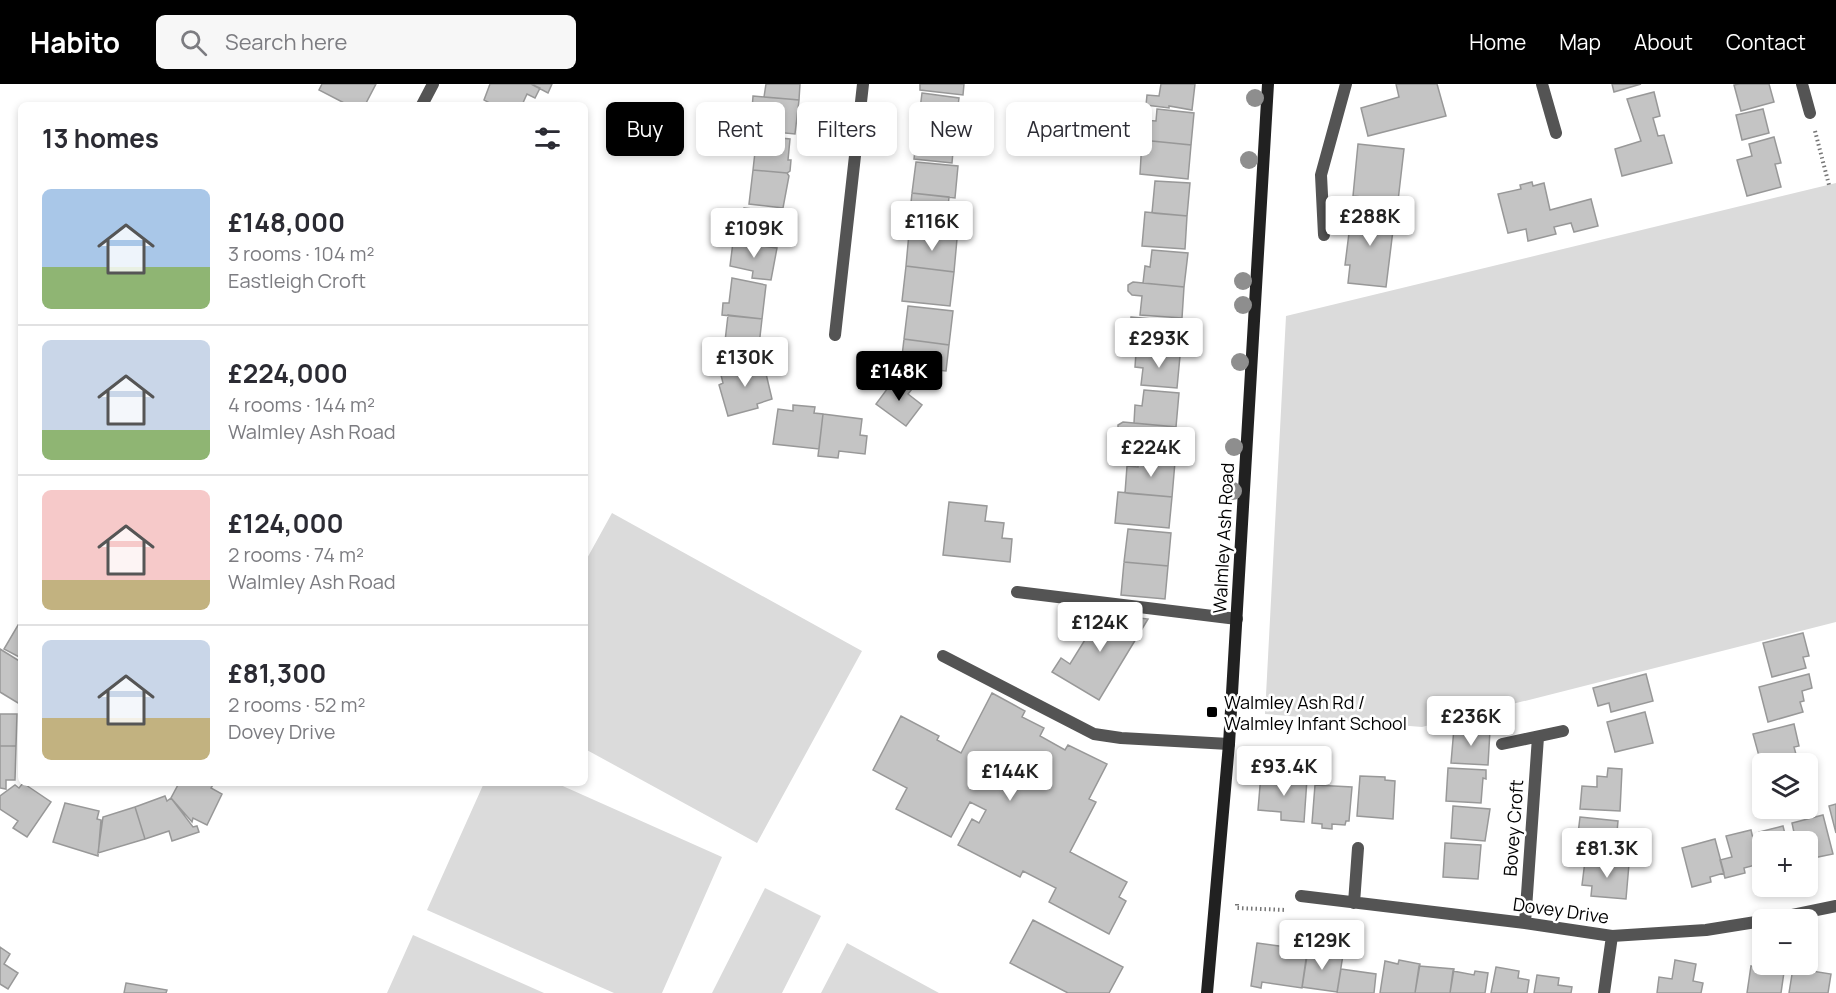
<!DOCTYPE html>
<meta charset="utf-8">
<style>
:root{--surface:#fff;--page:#f7f7f7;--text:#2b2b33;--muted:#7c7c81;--line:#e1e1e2;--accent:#000}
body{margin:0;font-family:Manrope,sans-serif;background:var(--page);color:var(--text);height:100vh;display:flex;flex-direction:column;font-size:22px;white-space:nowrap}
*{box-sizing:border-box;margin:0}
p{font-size:20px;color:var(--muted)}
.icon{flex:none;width:33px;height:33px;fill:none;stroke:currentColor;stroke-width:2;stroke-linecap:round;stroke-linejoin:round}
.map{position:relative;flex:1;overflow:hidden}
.details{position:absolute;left:18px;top:18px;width:570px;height:684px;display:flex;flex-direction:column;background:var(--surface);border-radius:9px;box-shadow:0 3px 9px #0003}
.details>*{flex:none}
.guide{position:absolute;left:606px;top:18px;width:570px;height:54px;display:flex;gap:12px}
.tools{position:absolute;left:1752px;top:669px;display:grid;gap:12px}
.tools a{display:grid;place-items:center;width:66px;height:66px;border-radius:9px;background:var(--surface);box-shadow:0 3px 9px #0003;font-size:30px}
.price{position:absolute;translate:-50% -51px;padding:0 14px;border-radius:6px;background:#fff;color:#222;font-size:20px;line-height:39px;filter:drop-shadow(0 2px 3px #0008)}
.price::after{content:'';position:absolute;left:50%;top:36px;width:18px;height:14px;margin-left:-9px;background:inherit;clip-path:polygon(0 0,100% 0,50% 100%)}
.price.selected{background:var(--accent);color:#fff}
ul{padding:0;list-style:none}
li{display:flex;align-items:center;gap:18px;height:150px;padding:0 24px}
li+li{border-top:2px solid var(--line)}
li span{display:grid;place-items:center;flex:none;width:168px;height:120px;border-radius:9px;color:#555}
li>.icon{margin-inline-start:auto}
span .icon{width:72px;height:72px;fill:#fffc;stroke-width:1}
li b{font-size:26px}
h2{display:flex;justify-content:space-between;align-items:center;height:72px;padding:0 24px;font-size:26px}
.tag{padding:0 21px;border-radius:9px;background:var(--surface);box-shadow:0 3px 9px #0003;font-size:21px;line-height:54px}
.tag.selected{background:var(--accent);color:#fff}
header{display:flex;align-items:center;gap:36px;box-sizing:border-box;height:84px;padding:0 30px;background:var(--accent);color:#fff}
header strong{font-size:28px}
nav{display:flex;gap:33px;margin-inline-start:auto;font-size:21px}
.search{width:420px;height:54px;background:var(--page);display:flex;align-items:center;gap:15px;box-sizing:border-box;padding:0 21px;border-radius:9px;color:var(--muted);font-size:22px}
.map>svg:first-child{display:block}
.green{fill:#dbdbdb}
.building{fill:#c4c4c4;stroke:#989898;stroke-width:1.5}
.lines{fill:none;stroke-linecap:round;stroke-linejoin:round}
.path{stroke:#767676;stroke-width:4;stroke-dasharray:1.5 3;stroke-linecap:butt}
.lane{stroke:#545454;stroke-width:12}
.street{stroke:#545454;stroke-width:12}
.secondary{stroke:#212121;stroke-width:12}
.tree{fill:#8e8e8e}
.poi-dot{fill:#000;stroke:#fff;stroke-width:2}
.labels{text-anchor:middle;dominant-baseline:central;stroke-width:5;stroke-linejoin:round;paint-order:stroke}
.street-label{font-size:18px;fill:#000;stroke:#fff}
.poi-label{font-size:18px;fill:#000;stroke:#fff;text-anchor:start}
</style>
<header>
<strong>Habito</strong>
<div class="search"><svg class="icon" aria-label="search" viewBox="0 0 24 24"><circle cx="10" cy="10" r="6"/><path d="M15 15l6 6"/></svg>Search here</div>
<nav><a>Home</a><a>Map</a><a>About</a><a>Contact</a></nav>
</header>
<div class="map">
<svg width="1836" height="909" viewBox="0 0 1836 909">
<rect width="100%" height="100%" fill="#fff"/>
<path class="green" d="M1836,99V538L1422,643L1265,630L1286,232Z
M612,429L862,567L757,759L585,665V478Z
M484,699H556L722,773L662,909H614L427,826Z
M765,804L821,832L782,909H712Z
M413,851L544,909H387Z
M847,859L939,909H821Z"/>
<path class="building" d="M322,0H376L365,21H348L319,6Z
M490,0H531L540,4L535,14L527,10L522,21H493L484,16Z
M531,0H552L548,9Z
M766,0H800L799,16L764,13Z
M920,0H964L963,11L920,6Z
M1161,0H1195L1192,26L1169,22V24L1146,21L1147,11L1159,12Z
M1396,0H1437L1446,32L1368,52L1361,24L1399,13Z
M1612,0H1641L1614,8Z
M1739,0H1769L1774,18L1741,27L1734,1Z
M1654,8L1660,32L1653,34L1658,52L1664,51L1672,79L1622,92L1615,65L1641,57L1627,15Z
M922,9L959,14L955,45L918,41Z
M753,12L799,16L795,50L754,46L755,36L762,37L763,27L752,26Z
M1157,25L1194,29L1191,61L1142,56L1144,36L1156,37Z
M1763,25L1769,49L1742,56L1736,31Z
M918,41L955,45L952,79L914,75Z
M771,53L790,55L788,76H791L790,87L787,89L753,86L756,59L770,61Z
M1774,53L1781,79L1775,80L1781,103L1747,112L1737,76L1752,72L1749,60Z
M1142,56L1191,61L1188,95L1140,90Z
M1358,60L1404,65L1398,117L1353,112Z
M916,78L958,82L955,114L912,109Z
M753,86L787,89L789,92L783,124L749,120Z
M1155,97L1190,99L1187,132L1152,129Z
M1532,98L1533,102L1544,99L1550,126L1591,115L1598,142L1574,148L1571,139L1554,143L1556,150L1528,157L1526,145L1508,149L1498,110L1521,105L1520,101Z
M912,109L949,113L945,152L908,147Z
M744,124L778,128L777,160L774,162L733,158L734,142H742Z
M1352,125L1395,130L1386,203L1348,199L1350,181H1345Z
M1145,128L1187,132L1185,165L1142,162Z
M909,149L957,155L954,188L906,182Z
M733,158L777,164L771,196L752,194L753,187L730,182Z
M1152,166L1188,169L1184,203L1143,199L1145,182L1150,183Z
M906,182L954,188L950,222L902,217Z
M732,194L766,201L762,235L722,231L723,219H729Z
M1133,198L1184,203L1182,234L1140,231L1142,212L1132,211L1128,207V201Z
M908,222L953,227L949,261L904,255Z
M728,231L762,235L758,270L724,266Z
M1131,233L1183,238L1180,272L1145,268L1148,245L1130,243Z
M904,255L949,261L946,287L936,286L934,299L914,296L915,291L900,289Z
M1136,268L1180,272L1177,304L1141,301L1143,284L1135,283Z
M763,277L772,315L757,320L758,324L728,332L719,301L723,299L720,287Z
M896,293L912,305L908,310L922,321L906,342L876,320Z
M1144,306L1179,309L1176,343L1134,339L1135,321L1142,322Z
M793,321L815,323L814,329L823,330L819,365L773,360L778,325L793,327Z
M823,330L862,335L860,351L867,352L865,370L839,367L838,374L818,372Z
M1123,338L1176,343L1173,374L1137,370V363L1131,362L1132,352L1122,351L1118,347V341Z
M1139,375L1175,378L1172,413L1125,409L1127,382L1138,383Z
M1118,408L1172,413L1169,444L1115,439Z
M949,418L987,422L985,437L1004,439L1002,454L1012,455L1010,478L943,471Z
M1128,445L1171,449L1168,482L1124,478Z
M1124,478L1168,482L1165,515L1121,511Z
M1116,531L1148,535L1099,616L1052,588L1061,574L1070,580L1088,551L1080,547L1081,534L1091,532L1110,544Z
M21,536V574L4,565Z
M1803,549L1809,572L1803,573L1806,584L1772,593L1763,559Z
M0,565L21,578V615L18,619L0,608Z
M1646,590L1653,617L1611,628L1609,619L1598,622L1593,604Z
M1809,590L1812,604L1802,607L1804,617L1800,618L1803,628L1768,638L1759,603Z
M992,609L1025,627L1022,633L1044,644L1040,652L1065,666L1068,661L1107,680L1089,715L1096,718L1070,768L1127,798L1119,813L1126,817L1109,850L1049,818L1056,804L1023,787L1020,793L958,761L972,735L979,739L986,726L970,718L951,753L896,725L907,704L873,686L901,632L939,652L937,656L961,669Z
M1645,628L1653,659L1615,668L1607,638Z
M0,630H17L16,662H0Z
M1794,640L1799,662L1794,663L1797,674L1777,680H1762V683L1753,650Z
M1454,644L1490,646L1488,681L1451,679Z
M0,662H16L15,696H6V705L0,704Z
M1448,684L1486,686V695L1483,694L1481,719L1446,717Z
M1608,684L1622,685L1620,727L1580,725L1582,702L1597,703V692L1607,693Z
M1261,690L1307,695L1304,738L1281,736V728L1258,726Z
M1360,692L1385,693V696L1395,697L1393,735L1357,732Z
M23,699L51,718L27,753L13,744L18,737L0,725V712L15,701L19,704Z
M179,699H214L211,704L222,710L207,741L193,734L192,738L171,714Z
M1315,701L1352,703L1349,737H1346L1345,741L1332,740V745L1322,744V740L1312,739Z
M165,712L167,717L171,714L193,743L197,742L199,748L172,757L169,747L145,755L135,723Z
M65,719L99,727L97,735L101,736L98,772L53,758Z
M1836,720V749L1829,722Z
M1453,722L1490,725L1485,757L1451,754Z
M135,723L145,755L98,769L103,733Z
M1823,731L1833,770L1813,774L1812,769L1808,770V758H1796L1792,739Z
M1580,733L1618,737L1615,771L1576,767Z
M1783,742L1787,758H1762V763L1759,748Z
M1751,746L1759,780L1744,784L1745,789L1725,794L1720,776L1732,773L1726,752Z
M1715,755L1724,789L1710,793L1711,798L1692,803L1682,764Z
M1445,759L1481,761L1478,795L1443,793Z
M1585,777L1629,780L1626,815L1591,812L1592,802L1582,801Z
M1033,836L1123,883L1109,909H1068L1010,879Z
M1257,859L1308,866L1302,904L1262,898L1261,904L1251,902Z
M0,863L10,870L4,880L18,889L8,905L0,900Z
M1307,868L1343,871L1337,908L1302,903Z
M1399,876L1420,880L1415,909H1380L1385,877L1398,880Z
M1675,876L1696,880L1693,897L1703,899L1701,909H1657L1659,893L1672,895Z
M1419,882L1454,885L1450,909H1415Z
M1751,882L1784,888L1781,909H1747Z
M1496,883L1519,887L1518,894L1529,896L1527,909H1491Z
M1793,884L1831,890L1828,909H1789Z
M1341,885L1376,890L1374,909H1337Z
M1453,887L1474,891L1475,887L1488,889L1485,909H1450Z
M1537,891L1559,894L1558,901L1572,903L1571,909H1534Z
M126,899L167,906L166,909H124Z"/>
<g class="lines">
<path class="path" d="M1815,47L1829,101
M1237,820V824L1286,826"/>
<path class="lane" d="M1324,151L1321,91L1346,0
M1017,508L1237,535
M943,572L1094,650L1121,654L1229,660"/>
<path class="street" d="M1542,0L1556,49
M1802,0L1810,29
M422,21L433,0
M835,251L863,0
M1502,660L1563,647
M1301,812L1525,839L1612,852L1706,846L1762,837
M1354,819L1358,764
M1768,836L1836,822
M1525,839L1538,653
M1604,909L1612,852"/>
<path class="secondary" d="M1207,909L1229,660L1268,0"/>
</g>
<g class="tree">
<circle cx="1255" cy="14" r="9"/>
<circle cx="1249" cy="76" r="9"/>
<circle cx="1243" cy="197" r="9"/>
<circle cx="1243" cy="221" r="9"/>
<circle cx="1240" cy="278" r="9"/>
<circle cx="1234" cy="363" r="9"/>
<circle cx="1233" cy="407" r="9"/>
</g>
<rect class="poi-dot" x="1206" y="622" width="12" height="12" rx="3"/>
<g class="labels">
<g class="street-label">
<text transform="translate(1223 454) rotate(-87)">Walmley Ash Road</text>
<text transform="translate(1513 744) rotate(-86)">Bovey Croft</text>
<text transform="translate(1561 826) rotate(8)">Dovey Drive</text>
</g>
<g class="poi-label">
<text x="1224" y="618">Walmley Ash Rd /<tspan x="1224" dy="21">Walmley Infant School</tspan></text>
</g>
</g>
</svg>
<div class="tools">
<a><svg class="icon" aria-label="layers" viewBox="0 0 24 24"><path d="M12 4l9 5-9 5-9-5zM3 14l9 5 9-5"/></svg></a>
<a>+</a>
<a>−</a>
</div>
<b class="price" style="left:1370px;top:163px">£288K</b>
<b class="price" style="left:932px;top:168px">£116K</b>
<b class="price" style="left:754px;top:175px">£109K</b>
<b class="price" style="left:1159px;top:285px">£293K</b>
<b class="price" style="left:745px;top:304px">£130K</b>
<b class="price selected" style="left:899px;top:318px">£148K</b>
<b class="price" style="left:1151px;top:394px">£224K</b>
<b class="price" style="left:1100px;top:569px">£124K</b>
<b class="price" style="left:1471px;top:663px">£236K</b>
<b class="price" style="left:1284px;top:713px">£93.4K</b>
<b class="price" style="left:1010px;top:718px">£144K</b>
<b class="price" style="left:1607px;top:795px">£81.3K</b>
<b class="price" style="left:1322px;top:887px">£129K</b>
<div class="guide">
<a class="tag selected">Buy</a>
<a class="tag">Rent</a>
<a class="tag">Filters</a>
<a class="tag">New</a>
<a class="tag">Apartment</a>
</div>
<section class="details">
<h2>13 homes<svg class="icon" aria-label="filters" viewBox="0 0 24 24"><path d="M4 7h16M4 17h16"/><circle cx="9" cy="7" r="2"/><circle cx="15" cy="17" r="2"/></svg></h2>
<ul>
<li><span style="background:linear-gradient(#a9c7e8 65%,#8fb573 0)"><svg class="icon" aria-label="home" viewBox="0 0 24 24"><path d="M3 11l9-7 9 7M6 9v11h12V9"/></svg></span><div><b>£148,000</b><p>3 rooms · 104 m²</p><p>Eastleigh Croft</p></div></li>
<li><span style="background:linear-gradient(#c9d6e8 75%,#8fb573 0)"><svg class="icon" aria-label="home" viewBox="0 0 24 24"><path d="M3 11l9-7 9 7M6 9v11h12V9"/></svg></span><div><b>£224,000</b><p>4 rooms · 144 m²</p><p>Walmley Ash Road</p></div></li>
<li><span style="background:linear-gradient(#f6c9c9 75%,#c2b280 0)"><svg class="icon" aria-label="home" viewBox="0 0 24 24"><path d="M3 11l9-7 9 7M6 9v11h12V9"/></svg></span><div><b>£124,000</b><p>2 rooms · 74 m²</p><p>Walmley Ash Road</p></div></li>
<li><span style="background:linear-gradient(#c9d6e8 65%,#c2b280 0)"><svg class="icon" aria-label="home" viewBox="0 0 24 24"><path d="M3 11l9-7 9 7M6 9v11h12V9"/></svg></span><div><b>£81,300</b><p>2 rooms · 52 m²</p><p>Dovey Drive</p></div></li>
</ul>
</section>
</div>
